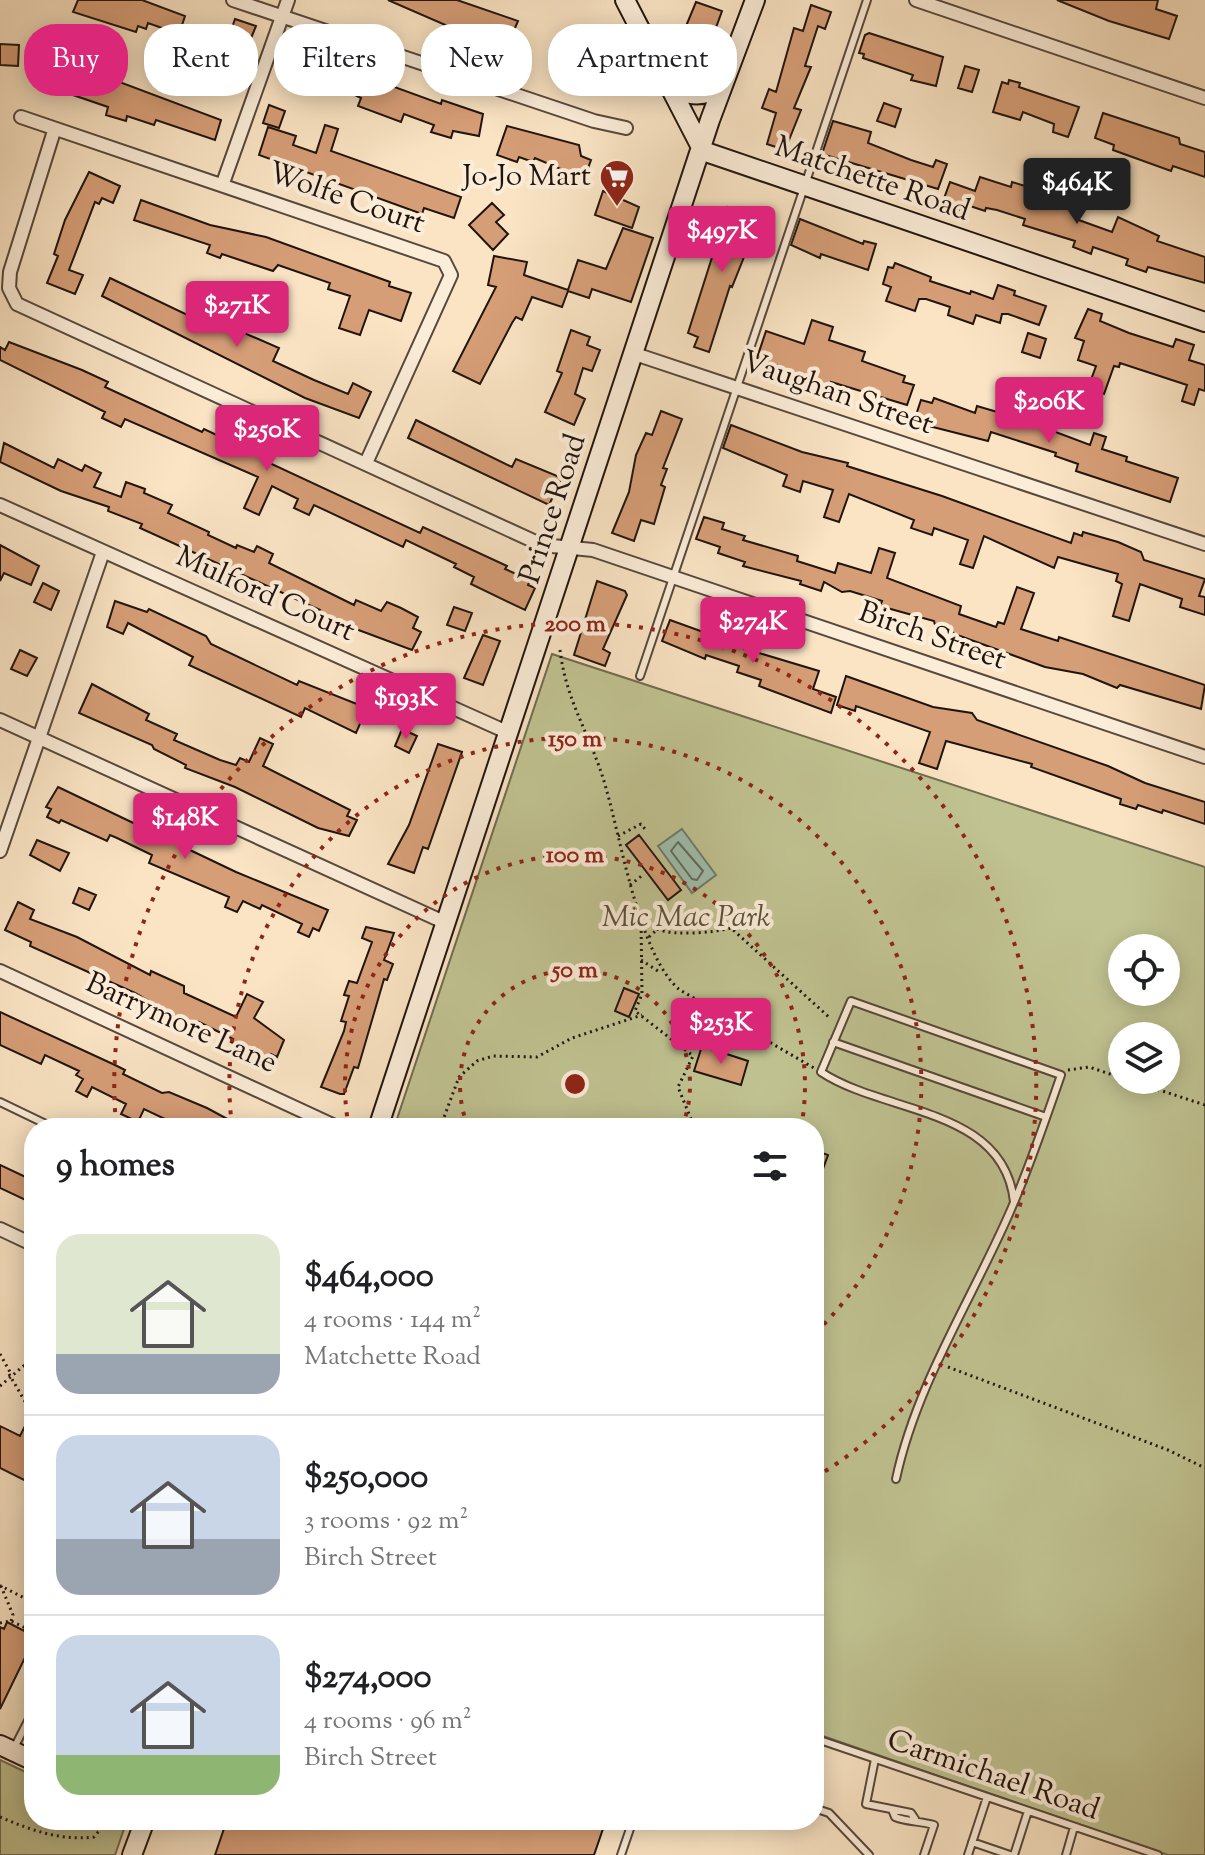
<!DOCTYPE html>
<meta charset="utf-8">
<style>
:root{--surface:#fff;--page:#f6f6f6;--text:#202124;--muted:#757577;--line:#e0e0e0;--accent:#db2777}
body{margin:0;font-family:"Sorts Mill Goudy",serif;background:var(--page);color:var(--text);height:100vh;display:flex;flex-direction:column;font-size:30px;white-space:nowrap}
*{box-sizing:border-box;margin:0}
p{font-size:26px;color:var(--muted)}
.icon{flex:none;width:44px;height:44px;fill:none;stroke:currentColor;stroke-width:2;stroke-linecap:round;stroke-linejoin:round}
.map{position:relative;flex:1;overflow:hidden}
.details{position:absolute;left:24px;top:1118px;width:800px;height:712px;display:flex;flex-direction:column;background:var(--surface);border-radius:32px;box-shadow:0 4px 20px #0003}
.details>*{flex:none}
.hud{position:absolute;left:24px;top:24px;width:800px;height:72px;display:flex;gap:16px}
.buttons{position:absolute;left:1108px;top:934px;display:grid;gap:16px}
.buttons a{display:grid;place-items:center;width:72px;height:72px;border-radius:50%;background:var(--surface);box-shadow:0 4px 20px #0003;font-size:40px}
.price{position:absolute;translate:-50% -68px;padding:0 18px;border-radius:8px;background:var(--accent);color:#fff;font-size:26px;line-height:52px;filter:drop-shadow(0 2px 4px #0008)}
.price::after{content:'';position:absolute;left:50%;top:48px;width:24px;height:18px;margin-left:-12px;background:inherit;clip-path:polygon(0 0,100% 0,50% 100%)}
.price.current{background:#222;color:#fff}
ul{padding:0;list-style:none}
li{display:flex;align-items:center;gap:24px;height:200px;padding:0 32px}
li+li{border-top:2px solid var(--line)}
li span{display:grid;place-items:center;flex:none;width:224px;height:160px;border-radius:24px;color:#555}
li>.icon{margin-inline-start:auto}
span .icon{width:96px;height:96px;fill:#fffc;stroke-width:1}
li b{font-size:34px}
h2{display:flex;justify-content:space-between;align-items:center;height:96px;padding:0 32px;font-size:34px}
.tag{padding:0 28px;border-radius:32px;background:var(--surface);box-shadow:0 4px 20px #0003;font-size:28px;line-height:72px}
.tag.current{background:var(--accent);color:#fff}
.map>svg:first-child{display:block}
.green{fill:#c1c392;stroke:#706c50;stroke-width:2;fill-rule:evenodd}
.water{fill:#9fbfae;stroke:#6c7b6e;stroke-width:2}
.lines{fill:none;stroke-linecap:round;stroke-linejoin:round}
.shore{stroke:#606a5e;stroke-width:2}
.building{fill:#d69e77;stroke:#20140e;stroke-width:2}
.lane-casing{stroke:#56483c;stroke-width:10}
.street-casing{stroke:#56483c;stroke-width:16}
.secondary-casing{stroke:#20140e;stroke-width:22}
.path{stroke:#20140e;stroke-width:3;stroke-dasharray:2 4;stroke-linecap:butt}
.lane{stroke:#fcedd9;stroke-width:6}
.street{stroke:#fcedd9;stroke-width:12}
.secondary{stroke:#fcedd9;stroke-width:18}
.ring{fill:none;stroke:#8f2418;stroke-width:4;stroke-dasharray:4 8}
.labels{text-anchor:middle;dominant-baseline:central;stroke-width:8;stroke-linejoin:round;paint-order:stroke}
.poi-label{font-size:30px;fill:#20140e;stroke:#fcedd9;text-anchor:end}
.street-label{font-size:30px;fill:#20140e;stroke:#fcedd9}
.park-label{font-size:30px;font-style:italic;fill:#58513c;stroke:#fcedd9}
.centre{fill:#8f2418;stroke:#fcedd9;stroke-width:4}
.ring-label{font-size:24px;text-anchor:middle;font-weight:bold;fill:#8f2418;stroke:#fcedd9;stroke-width:8;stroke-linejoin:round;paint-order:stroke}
</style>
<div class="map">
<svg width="1205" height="1855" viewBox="0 0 1205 1855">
<rect width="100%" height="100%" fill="#fae4c4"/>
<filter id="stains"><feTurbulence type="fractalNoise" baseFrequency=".0025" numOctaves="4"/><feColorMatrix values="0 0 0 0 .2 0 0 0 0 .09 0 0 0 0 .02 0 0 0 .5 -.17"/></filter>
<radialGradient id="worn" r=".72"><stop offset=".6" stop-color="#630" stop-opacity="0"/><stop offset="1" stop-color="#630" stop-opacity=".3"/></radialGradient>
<path class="green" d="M552,654L1205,867V1855H1168L814,1733V1128H394ZM1122,948H1166V992H1122ZM1122,1036H1166V1080H1122Z
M0,1760L34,1776V1820H122L125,1826L115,1855H0Z"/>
<path class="water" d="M682,829L716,875L692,893L658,846Z"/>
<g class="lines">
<path class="shore" d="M678,842L703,871L697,880L692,879L671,851Z"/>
</g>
<path class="building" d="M78,0H142L185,16L179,34L148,23L146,29L138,26L136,32L73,12Z
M388,0H457L518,21L505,51Z
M1057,0H1158L1156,9L1177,16L1169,39L1109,21Z
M696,2L722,11L706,55L679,43Z
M811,5L831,12L825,29L818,26L805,66L811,67L794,108L801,110L785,150L767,144L776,113L762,108L769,89L776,92L794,28L803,31Z
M235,19L256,26L240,65L221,59Z
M869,33L943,57L936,86L911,80L913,75L863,58L864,54L859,53L865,35Z
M72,40L88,45L78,75L115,87L117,81L221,120L215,140L156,120L154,125L127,116L126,121L106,115L108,107L73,95L75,88L41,76L47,57L65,63Z
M0,44L19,45L18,66L0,65Z
M289,51L387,81L386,84L441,104L442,100L483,114L479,136L453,131L451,138L431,132L434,125L404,114L401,122L358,106L361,98L345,90L294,76L283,69Z
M965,66L979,70L972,92L958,88Z
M1009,80L1020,83L1019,87L1079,107L1068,137L1053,132L1054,124L1023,112L1020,120L993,112L1002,82L1008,84Z
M884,103L901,109L895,127L877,121Z
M269,105L285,111L279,128L263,123Z
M1103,113L1179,138L1180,144L1205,152V177L1173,166L1171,171L1113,150L1114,145L1095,138Z
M833,121L871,132L868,143L911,160L933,167L936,160L947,164L938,189L822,154Z
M325,125L338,129L331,151L461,197L454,218L424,208L422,214L259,155L268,127L296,136L293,145L316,153Z
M507,126L579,145L581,156L591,160L584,179L535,158L533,162L519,157L517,162L497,155Z
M89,172L120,186L113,203L102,198L99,204L95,202L69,270L83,275L75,294L47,283L58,256L54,254L65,220Z
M1040,175L1058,181L1053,196L1079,205L1076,219L1112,232L1118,217L1159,236L1157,241L1205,257V283L1148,267L1146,272L1126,265L1128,259L1093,247L1091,254L1073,247L1075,241L1023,225L1025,219L997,210L986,208L985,211L964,204L962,211L942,204L950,182L975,191L980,177L1011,187L1012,182L1035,189Z
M603,191L639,207L632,228L595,215Z
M141,200L210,225L266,237L390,282L389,286L411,293L401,321L369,310L360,335L339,328L350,296L328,289L330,283L278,265L273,271L222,254L220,258L207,253L210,245L134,220Z
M492,203L504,215L496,222L508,234L493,250L469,225Z
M728,207L757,216L753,229L761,232L757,245L750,242L732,287L730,286L709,352L694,347L698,337L688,333Z
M800,219L863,244L864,241L876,244L868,270L821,254L820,258L791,245Z
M623,228L653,238L631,302L592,289L589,298L568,291L562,307L532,297L522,320L516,317L512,323L480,384L453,371L496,287L488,285L494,256L527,262L524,275L568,290L578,260L606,269Z
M895,263L931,277L930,281L970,294L971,291L993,299L998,285L1015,291L1014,295L1046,306L1039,325L1008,314H1002L1000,323L976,315L973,324L948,315L950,307L926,299H919L915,311L886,301L891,287L883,284L888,267L893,268Z
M110,278L202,322L205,316L279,348L273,361L314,380L348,394L353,383L371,392L359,418L305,398L102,296Z
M1088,309L1102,314L1100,321L1129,333L1173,347L1176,339L1194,345L1189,360L1205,365V391L1199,389L1194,405L1182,401L1187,385L1120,363L1119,367L1114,366L1104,394L1088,388L1096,366L1078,360L1084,341L1075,338Z
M812,320L833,327L829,340L865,352L862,361L905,376L903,382L914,385L907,405L831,382L824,392L810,388V381L780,371L781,367L757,358L766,331L804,344Z
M571,330L590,337L587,345L600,350L592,371L583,368L575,394L585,399L574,425L545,412L562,373L557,371Z
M1028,333L1046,339L1040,358L1022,352Z
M9,342L82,370L108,382L105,387L202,432L204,429L238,445L264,457L263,460L420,533L423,527L507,566L505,569L530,580L528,585L535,588L525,610L471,584L474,577L454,567L456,564L406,540L403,547L314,505L309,515L294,508L298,499L272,486L259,515L244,508L258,477L125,419L121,427L102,418L105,412L0,360V347L5,350Z
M934,398L975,413L977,406L1004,414L1007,406L1024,412L1021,419L1090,445L1094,433L1106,437L1102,449L1127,457L1126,461L1178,478L1170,502L1076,471L1078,464L1055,456L1056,453L991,432L988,441L921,424L922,420L915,418L921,400L932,403Z
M661,411L682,419L663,468L667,469L661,485L665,487L654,524L641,520L634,541L612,533L629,492L636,455L646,433L652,435Z
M416,420L512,467L516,459L562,478L549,505L408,438Z
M731,425L802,452L848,463L847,466L942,496L1071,543L1074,533L1082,536L1083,532L1118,542L1141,552L1144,560L1205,579L1199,596L1205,597V615L1180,607L1182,599L1140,584L1129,621L1113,616L1122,584L1116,581L1118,574L1058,557L1054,568L984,536L973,568L960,564L968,540L934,528L932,535L911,528L914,520L849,494L839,522L824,517L833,490L803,481L800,492L783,486L787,475L723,448Z
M4,443L54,468L58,459L82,471L85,465L101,473L94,487L121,497L126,482L145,489L144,493L172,505L168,513L209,532L208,535L236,548L237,545L254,552L257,546L273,554L269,563L354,605L356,600L381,611L387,602L401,608L418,617L413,628L421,632L412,650L329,619L318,613L320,610L140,528L142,524L108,511L109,507L61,491L0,462Z
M704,517L724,523L722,529L745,536L743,540L798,556L797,561L835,573L838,563L871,573L879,548L895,553L887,578L961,606L959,614L996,627L998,622L1004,624L1017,587L1034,593L1021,629L1058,641L1059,637L1205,685L1201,709L1120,685L1117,688L1083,674L1045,667L960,636L935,625L934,621L880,606L882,601L850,591L842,592L824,582L821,591L800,584L801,581L743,566L745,562L718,553L720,547L696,539Z
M0,545L39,566L31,585L4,573L0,581Z
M597,581L625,591L627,595L603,649L610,653L605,666L574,655Z
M43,583L59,591L51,610L34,602Z
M115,601L147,612L149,609L206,636L211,644L297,685L299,681L367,708L356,733L305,708L301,717L189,665L193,657L128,623L123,634L107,627Z
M454,607L472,613L465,631L447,625Z
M670,620L717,637L719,633L738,639L736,646L819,671L813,689L836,697L831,713L759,686L761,680L737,672L739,666L706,655L705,659L662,641Z
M483,635L500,641L483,685L464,678Z
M20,650L37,658L27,676L11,669Z
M846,676L933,707L972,713L977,720L1108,766L1145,783L1205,802V824L1163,810L1162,813L1138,805L1136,809L1120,804L1121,799L1031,767L1032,764L946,741L937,769L919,763L930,732L856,706L855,711L837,705Z
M92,684L149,714L146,720L177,734L174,740L220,760L236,765L240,758L249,762L260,738L273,744L263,766L350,810L347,816L357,820L349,836L318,828L235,787L185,768L186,765L154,749L152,745L79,713Z
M402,729L417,736L409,753L395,746Z
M438,744L462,752L428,849L423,847L414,873L388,864L409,825Z
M58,787L236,872L328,910L319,931L313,928L309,937L298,932L302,924L262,905L260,909L243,901L237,912L225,907L229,897L149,863L152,855L117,838L110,835L107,841L61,820L59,823L47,817L51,809L46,807Z
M639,835L681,890L668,900L626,845Z
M37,840L69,853L60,871L30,855Z
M79,888L96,895L89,910L73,903Z
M18,902L34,910L30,919L77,937L150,975L151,971L184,986V993L236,1017L247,994L263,1002L254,1018L284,1040L277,1057L271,1054L269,1058L242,1047L231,1042L233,1039L199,1022L198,1025L173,1015L135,993L30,946L31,942L5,930Z
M366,927L394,933L384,960L393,964L387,980L384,979L358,1068L354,1067L344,1094H340L321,1087L344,1031L346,1022L341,1021L349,996L344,995L349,981L357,983L372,942L362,938Z
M624,988L639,994L629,1017L615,1011Z
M0,1012L115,1065L125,1070L123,1074L162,1093L169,1092L207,1108L244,1128H184L144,1109L138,1122L121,1114L126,1104L92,1087L87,1097L76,1091L83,1079L76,1075L79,1071L45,1055L41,1064L0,1045Z
M702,1046L748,1061L741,1085L694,1071Z
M814,1150L828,1155L816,1188H814Z
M0,1165L34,1181V1204L0,1188Z
M34,1408V1466L26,1481L0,1468V1426L20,1436Z
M34,1610V1639L0,1709V1627L4,1629L7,1622L24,1631Z
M227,1820H606L594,1855H215Z"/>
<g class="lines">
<defs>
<path id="lane" d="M640,676L867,0
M833,1042L1046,1117
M0,1102L54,1128
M896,1479C916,1385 971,1301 1009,1214C1029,1169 1045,1121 1061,1075L851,1001L821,1072C884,1114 1004,1107 1014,1202
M814,1738L1158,1855
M14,1748L34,1709
M875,1759L866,1804L911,1813L915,1819
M814,1808L829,1813L869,1855
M893,1812L895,1817C908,1822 920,1821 934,1825L924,1855
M972,1842L1010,1855
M621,1855L633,1820
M968,1855L987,1797
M1014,1855L1028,1811
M1066,1855L1074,1827"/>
<path id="street" d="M233,0L594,121L626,128
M916,0L1205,98
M21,117L444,261L451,275L366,463
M54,131L10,272L9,288L17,304L542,545L593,550L1205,757
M223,183L288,0
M635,354L1205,544
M0,505L509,733
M0,720L446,923
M0,851L103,552
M0,971L339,1128
M0,1229L34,1245"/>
<path id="secondary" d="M625,0L703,151
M666,80C684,97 702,99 722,86
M703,151L1205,322
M378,1128L710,120L755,0
M0,1745L34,1761
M132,1855L145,1820"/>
</defs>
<use href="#lane" class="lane-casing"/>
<use href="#street" class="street-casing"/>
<use href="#secondary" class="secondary-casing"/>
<path class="path" d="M560,650C566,700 588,731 603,778C620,831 638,956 680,990L814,1068
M618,836L641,824L645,829
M630,885L644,874
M641,919L642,994L635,1011L693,1056L678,1087L691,1119L699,1128
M657,929C674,936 712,933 731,928L831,1019
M649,937L678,910
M641,960L661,973
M1068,1070L1089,1067L1122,1078
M1129,1080L1205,1105
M440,1128L459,1077L477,1061L493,1056L537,1057L572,1038L642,1015
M0,1354L10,1372
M948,1367L1168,1450L1205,1468
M9,1374L30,1410
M0,1386L34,1357
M11,1621L13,1615L1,1586L34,1603
M0,1623L11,1621L34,1632
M0,1817C31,1830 60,1841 94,1837L108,1820"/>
<use href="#lane" class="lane"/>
<use href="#street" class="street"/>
<use href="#secondary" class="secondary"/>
</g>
<g class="ring">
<path d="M468 1127A115 115 0 1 1 682 1127"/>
<path d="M349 1128A230 230 0 1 1 801 1128"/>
<path d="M232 1126A346 346 0 1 1 815 1333"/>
<path d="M116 1124A461 461 0 1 1 816 1477"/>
</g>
<defs>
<symbol id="supermarket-pin" viewBox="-11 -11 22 30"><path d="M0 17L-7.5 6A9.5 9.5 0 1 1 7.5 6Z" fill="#8f2418" stroke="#fcedd9"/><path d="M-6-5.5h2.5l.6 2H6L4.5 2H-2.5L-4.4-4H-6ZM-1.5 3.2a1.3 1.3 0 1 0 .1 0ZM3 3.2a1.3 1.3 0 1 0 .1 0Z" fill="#fff"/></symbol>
</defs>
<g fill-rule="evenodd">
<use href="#supermarket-pin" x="597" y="157" width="40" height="54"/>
</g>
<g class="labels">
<g class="poi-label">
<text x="591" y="177">Jo-Jo Mart</text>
</g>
<g class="street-label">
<text transform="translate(872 180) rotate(19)">Matchette Road</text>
<text transform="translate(346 199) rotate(19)">Wolfe Court</text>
<text transform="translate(837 394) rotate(19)">Vaughan Street</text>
<text transform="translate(554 509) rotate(-72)">Prince Road</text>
<text transform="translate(265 595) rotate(24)">Mulford Court</text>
<text transform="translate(932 637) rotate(19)">Birch Street</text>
<text transform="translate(181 1024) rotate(24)">Barrymore Lane</text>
<text transform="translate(993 1776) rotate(19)">Carmichael Road</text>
</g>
<g class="park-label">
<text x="686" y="918">Mic Mac Park</text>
</g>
</g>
<circle cx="575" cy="1084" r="12" class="centre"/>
<g class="ring-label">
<text x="575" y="631">200 m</text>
<text x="575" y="746">150 m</text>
<text x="575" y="862">100 m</text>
<text x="575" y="977">50 m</text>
</g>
<rect width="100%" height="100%" filter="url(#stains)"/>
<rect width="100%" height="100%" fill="url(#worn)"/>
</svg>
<div class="buttons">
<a><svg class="icon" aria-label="locate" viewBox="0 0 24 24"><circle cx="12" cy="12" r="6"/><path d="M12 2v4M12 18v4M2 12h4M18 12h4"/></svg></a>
<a><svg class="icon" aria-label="layers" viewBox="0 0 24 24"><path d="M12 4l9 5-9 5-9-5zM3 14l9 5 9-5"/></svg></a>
</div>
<b class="price current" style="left:1077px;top:226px">$464K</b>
<b class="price" style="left:722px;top:274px">$497K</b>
<b class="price" style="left:237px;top:349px">$271K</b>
<b class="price" style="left:1049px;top:445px">$206K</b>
<b class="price" style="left:267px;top:473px">$250K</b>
<b class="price" style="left:753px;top:665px">$274K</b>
<b class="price" style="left:406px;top:741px">$193K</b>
<b class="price" style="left:185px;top:861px">$148K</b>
<b class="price" style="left:721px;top:1066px">$253K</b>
<div class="hud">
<a class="tag current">Buy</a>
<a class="tag">Rent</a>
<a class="tag">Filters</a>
<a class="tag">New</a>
<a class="tag">Apartment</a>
</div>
<section class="details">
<h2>9 homes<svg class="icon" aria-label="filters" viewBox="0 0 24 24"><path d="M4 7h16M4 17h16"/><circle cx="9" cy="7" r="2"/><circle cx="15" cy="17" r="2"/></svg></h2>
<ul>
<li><span style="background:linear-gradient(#dfe7d0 75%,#9aa5b1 0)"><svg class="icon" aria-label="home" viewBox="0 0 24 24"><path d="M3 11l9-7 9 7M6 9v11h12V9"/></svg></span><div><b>$464,000</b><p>4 rooms · 144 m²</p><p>Matchette Road</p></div></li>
<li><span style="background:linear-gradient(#c9d6e8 65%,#9aa5b1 0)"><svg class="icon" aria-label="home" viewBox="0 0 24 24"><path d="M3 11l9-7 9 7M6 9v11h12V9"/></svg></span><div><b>$250,000</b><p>3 rooms · 92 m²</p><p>Birch Street</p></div></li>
<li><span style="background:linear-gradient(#c9d6e8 75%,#8fb573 0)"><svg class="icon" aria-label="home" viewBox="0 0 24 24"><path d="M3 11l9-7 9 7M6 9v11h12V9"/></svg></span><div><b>$274,000</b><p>4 rooms · 96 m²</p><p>Birch Street</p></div></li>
</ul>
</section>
</div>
